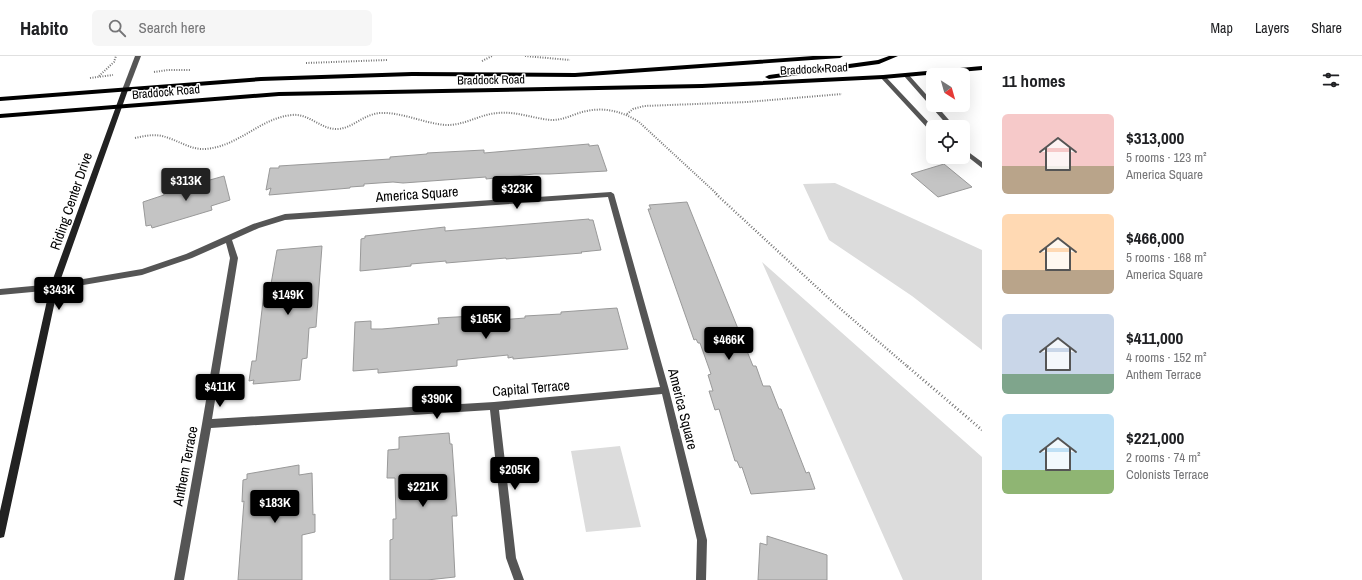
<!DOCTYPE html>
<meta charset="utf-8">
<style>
:root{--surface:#fff;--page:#f6f6f6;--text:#202124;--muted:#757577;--line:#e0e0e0;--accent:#000}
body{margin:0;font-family:"Archivo Narrow",sans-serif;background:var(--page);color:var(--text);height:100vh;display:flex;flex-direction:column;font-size:15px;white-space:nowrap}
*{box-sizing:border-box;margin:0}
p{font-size:13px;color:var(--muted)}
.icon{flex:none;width:22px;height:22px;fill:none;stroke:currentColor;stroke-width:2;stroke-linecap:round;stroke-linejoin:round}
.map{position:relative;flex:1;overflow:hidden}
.side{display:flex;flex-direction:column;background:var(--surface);width:380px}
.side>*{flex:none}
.needle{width:26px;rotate:143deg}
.buttons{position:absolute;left:926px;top:12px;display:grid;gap:8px}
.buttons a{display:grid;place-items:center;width:44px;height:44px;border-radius:6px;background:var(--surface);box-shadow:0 4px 16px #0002;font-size:20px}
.price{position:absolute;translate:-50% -34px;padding:0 9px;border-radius:4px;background:var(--accent);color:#fff;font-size:13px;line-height:26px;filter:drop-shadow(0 1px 2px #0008)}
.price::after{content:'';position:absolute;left:50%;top:24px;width:12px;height:9px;margin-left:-6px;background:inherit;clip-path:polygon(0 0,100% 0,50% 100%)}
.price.current{background:#222;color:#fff}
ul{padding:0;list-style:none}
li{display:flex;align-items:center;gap:12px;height:100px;padding:0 20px}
li span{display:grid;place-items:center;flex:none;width:112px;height:80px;border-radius:6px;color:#555}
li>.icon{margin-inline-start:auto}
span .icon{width:48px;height:48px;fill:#fffc;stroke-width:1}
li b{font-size:17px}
h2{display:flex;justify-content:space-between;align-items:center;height:48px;padding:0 20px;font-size:17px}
header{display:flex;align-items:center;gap:24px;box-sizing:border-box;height:56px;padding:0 20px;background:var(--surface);border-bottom:1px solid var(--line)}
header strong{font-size:19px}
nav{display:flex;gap:22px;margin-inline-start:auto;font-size:14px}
.search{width:280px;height:36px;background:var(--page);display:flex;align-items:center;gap:10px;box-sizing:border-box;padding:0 14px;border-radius:6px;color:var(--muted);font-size:15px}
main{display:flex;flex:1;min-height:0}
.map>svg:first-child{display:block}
.green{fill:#dcdcdc}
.building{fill:#c4c4c4;stroke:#999}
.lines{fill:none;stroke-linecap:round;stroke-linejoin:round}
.path-far2{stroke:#777;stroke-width:2;stroke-dasharray:1 1.5;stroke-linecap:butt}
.path-far1{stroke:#777;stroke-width:2.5;stroke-dasharray:1 2;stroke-linecap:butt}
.path{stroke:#777;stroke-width:3;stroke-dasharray:1 2.5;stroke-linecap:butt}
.lane{fill:#555;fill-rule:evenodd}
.street{fill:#555;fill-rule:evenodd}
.secondary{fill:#222;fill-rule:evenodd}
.primary{fill:#000;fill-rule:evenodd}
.labels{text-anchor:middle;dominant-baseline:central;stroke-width:3;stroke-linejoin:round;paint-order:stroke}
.far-street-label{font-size:12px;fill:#000;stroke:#fff}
.street-label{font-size:14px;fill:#000;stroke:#fff}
</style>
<header>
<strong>Habito</strong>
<div class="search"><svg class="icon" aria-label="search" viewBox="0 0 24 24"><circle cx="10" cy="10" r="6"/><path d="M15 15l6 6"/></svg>Search here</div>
<nav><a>Map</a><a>Layers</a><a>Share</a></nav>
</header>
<main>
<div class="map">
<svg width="982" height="524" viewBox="0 0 982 524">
<rect width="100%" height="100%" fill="#fff"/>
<path class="green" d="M835,127L982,194V294L912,240L829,184L803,128Z
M762,206L982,401V524H903Z
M620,390L641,471L586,476L571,395Z"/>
<path class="building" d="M589,88V90L598,89L607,115L549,118H534L486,123V121L403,127L393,126L364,128V130L350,131V132L269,139L271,132L266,134L270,112H279V110L390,103V101L427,98V97L484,94V97Z
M944,108L972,131L938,141L911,118Z
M224,120L230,144L211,150L212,154L152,172L151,169L146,170L143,146L164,139V137Z
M687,146L753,310H756L763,330H770L779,353H781L806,417L809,416L815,433L751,438L742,411L740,412L737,405H735L719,353L715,354L709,335H713L708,319L711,318L700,287H698L696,283L694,284L648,153H651L649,149Z
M589,163V164H593L601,194L581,196L582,197L506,203V202L446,207V205L411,208V210L360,215L361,183L365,182V180L445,171V175Z
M322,190L316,271L309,272L307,302L302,303L300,324L253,328L254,324L249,325L252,305H256L265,228H271L277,194Z
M617,252L628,293L513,303V301L508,302V299L457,304V310L378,317V313L353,315L355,266L371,265V273H382L439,268L438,262L474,260L475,266L525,262V260L561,258V256Z
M449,377L450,388H452L457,460H452L455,521L427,524H390V484L393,483V463H396L395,422H387L388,394L399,393V381Z
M299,409V419L312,417L313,459L315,458V476L302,479V524H238L244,445L242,446L243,424L247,423V418Z
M767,480L827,499V524H758L760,487L767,489Z"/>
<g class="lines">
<path class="path-far2" d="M525,0L570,4
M482,5L492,0
M306,7L387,4
M154,16L168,14H191
M99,20L114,6L116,0
M90,22L113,19
M627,58L633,53L644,50L747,46L842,38
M135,82C144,80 153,78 162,80C176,83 190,94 205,93C238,91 260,62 292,59C309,57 321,74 338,73C353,72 364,58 380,57C402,56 423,67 445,69C464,70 480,58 498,57C517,55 534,63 552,64C561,64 568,61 576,58C598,50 619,53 639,66L718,139"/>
<path class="path-far1" d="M716,138L836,249L908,311"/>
<path class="path" d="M907,310L982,374"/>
<path class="lane" d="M135,0H141L128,34L125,36L123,35L122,34Z"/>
<path class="street" d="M904,18H908L933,46V49H936L955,71H949L904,20Z
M881,20H885L933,71V77L931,76L881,22Z
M963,92L982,106V112L963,97Z
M611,136L614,138L669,334L707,484L706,524H696L697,484L662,338L499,354L516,502L524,524H514L506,502L490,354L211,372L184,524H174L202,368L230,202L226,187L192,202L142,219L54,234L0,239V233L54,228L142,213L186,198L253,168L285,158ZM608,141L660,331L494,346L212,363L238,202L232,184L259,172L285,164Z"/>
<path class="secondary" d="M125,32L128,34L58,231L5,477L4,481L0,482V455L50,231L122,34Z"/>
<path class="primary" d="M813,0H843L840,2L575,21L412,20L261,25L0,45V41L261,21L412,16L575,17Z
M889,0H898L879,8L769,23L765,21L769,19L878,4Z
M982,10V14L883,23L702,32L279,40L0,62V58L279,36L702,28L883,19Z"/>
</g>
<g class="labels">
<g class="far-street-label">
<text transform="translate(814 13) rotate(-3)">Braddock Road</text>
<text transform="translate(491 24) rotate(-1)">Braddock Road</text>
<text transform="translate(166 36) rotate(-5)">Braddock Road</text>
</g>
<g class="street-label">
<text transform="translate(417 138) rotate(-4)">America Square</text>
<text transform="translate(71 145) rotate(-71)">Riding Center Drive</text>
<text transform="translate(531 332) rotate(-5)">Capital Terrace</text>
<text transform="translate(683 353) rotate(76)">America Square</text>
<text transform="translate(185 410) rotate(-79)">Anthem Terrace</text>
</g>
</g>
</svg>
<div class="buttons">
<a><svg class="needle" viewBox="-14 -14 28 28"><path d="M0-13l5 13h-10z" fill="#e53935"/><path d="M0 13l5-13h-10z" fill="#757577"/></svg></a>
<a><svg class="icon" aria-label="locate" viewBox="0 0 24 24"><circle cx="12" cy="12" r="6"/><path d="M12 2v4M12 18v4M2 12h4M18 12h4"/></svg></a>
</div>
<b class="price current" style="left:186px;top:146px">$313K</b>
<b class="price" style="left:517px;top:154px">$323K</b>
<b class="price" style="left:59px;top:255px">$343K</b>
<b class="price" style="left:288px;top:260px">$149K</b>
<b class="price" style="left:486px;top:284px">$165K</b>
<b class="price" style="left:729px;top:305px">$466K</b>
<b class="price" style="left:220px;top:352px">$411K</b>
<b class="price" style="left:437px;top:364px">$390K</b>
<b class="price" style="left:515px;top:435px">$205K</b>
<b class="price" style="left:423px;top:452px">$221K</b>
<b class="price" style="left:275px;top:468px">$183K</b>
</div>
<section class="side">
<h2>11 homes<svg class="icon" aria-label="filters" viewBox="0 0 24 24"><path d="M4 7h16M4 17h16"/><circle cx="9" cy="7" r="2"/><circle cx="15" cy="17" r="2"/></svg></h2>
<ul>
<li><span style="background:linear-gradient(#f6c9c9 65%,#b9a48a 0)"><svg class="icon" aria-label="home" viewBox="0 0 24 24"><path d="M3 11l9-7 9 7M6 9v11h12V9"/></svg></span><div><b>$313,000</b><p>5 rooms · 123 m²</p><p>America Square</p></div></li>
<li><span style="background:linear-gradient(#ffd9b3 70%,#b9a48a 0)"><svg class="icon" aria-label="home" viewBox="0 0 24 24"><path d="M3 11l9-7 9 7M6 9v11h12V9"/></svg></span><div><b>$466,000</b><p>5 rooms · 168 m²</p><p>America Square</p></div></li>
<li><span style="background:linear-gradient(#c9d6e8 75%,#7fa58c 0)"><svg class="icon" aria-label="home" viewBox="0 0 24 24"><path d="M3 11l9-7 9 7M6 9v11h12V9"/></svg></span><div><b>$411,000</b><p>4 rooms · 152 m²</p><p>Anthem Terrace</p></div></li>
<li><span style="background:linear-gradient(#bfe0f5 70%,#8fb573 0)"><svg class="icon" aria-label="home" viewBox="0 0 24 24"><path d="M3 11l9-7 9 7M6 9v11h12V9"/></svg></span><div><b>$221,000</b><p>2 rooms · 74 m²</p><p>Colonists Terrace</p></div></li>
</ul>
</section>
</main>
